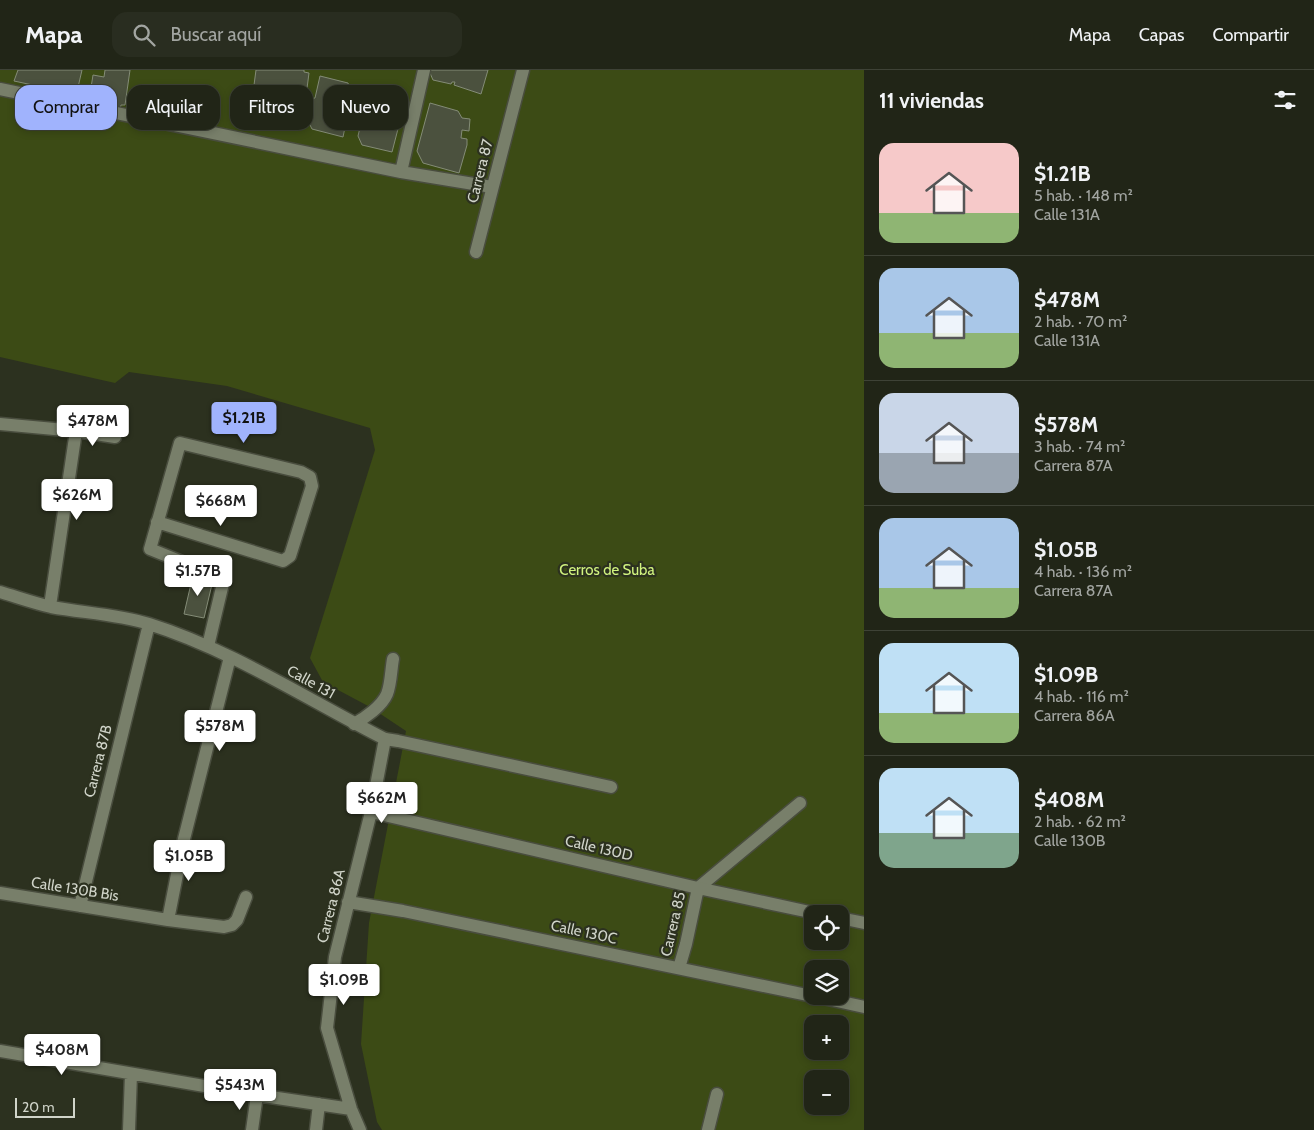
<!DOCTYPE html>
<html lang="es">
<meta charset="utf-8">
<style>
:root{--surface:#212517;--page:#292d20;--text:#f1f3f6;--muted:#a2a5a1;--line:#3e4236;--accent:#a0b3fd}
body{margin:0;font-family:Cabin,sans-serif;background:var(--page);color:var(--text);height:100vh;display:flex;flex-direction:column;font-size:19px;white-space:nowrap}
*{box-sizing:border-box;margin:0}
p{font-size:16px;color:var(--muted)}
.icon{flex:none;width:28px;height:28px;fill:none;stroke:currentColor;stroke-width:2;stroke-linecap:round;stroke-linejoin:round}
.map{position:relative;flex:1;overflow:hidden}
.drawer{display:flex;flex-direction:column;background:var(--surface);width:450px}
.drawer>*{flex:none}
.banner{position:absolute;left:15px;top:15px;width:475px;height:45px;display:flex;gap:10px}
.fabs{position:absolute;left:804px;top:835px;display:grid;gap:10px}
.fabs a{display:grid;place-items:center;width:45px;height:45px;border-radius:10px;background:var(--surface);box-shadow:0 2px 8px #0003,0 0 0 1px var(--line);font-size:25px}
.scale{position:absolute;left:15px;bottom:12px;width:60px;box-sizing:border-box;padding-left:5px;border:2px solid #d0d4c9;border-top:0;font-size:14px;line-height:18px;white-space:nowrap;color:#d0d4c9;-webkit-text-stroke:4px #2c311f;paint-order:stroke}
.price{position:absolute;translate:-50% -42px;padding:0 11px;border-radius:5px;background:#fff;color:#222;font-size:16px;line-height:32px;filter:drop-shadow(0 1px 2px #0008)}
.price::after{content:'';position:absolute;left:50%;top:30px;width:15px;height:11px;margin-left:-8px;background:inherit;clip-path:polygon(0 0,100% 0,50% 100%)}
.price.current{background:var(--accent);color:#111}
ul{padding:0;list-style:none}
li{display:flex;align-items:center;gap:15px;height:125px;padding:0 15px}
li+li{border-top:1px solid var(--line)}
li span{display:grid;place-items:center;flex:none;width:140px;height:100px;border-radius:15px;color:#555}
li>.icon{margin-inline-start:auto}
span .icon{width:60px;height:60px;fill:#fffc;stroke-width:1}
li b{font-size:21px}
h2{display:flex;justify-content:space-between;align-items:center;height:60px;padding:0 15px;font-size:21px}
.pill{padding:0 18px;border-radius:15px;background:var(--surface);box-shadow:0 2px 8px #0003,0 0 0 1px var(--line);font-size:18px;line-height:45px}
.pill.current{background:var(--accent);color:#111}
header{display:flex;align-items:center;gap:30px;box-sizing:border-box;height:70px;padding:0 25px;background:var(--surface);border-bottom:1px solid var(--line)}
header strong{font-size:24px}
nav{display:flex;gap:28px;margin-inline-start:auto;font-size:18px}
.search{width:350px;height:45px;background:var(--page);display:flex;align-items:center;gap:12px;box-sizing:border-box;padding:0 18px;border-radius:15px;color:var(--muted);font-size:19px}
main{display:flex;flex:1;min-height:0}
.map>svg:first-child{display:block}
.green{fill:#3c4b15;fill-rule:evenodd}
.building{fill:#4b513e;stroke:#848c77}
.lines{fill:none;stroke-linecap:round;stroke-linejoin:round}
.service-casing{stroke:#494d3e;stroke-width:15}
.minor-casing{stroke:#494d3e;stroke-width:15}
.service{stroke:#787f6a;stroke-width:12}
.minor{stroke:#787f6a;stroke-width:12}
.labels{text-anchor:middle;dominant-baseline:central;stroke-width:4.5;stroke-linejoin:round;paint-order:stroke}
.street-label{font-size:15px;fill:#d0d4c9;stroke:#2c311f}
.park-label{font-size:15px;fill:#d1f37f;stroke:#2c311f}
</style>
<header>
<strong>Mapa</strong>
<div class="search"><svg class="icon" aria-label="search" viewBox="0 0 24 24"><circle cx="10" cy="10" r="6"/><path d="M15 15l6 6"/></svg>Buscar aquí</div>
<nav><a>Mapa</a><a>Capas</a><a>Compartir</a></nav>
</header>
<main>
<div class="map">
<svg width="864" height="1060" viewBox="0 0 864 1060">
<rect width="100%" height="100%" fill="#2c311f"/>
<path class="green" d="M0,0H864V1060H382L377,1052L361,974L369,853L406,661L370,637L323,612L310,588L375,380L370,358L227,316L129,302L115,313L0,287ZM812,844H840V871H812ZM812,899H840V926H812ZM812,954H840V981H812ZM812,1009H840V1036H812Z"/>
<path class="building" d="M18,0H82L76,26L62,22L61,28L40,23L42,17L14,11Z
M105,0H130L125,35H121L120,39L94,33L90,24L93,5L104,7Z
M256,0H304V2L309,3L306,26L301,25L300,34L290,32L288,45L271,41L266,34L268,31V23L259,22L254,15Z
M431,0H488L481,24L454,15L455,12H452L451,14L433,10L430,3Z
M320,6L348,13L349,16L354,18L357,22L354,39L349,38L343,67L312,59L309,53L312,37L309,36L310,29L315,28Z
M369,19L399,27L398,31L404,33L402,42H398L399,55L392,82L362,75L358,66L363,45L366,46L368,42L364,40Z
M430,33L458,41L462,48L470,49L469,61L462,60L461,68L467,69V75L459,103L423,93L417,81Z
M193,505L213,510L204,548L184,544Z"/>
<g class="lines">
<defs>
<path id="service" d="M0,19L401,102L492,117
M401,102L424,0
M354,654C365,648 382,636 387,624C391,614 391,600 393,589
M385,669L398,671L611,717
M698,818L800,733
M708,1060L717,1024"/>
<path id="minor" d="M476,182L523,0
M0,354L76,361L115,367
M157,452L283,491L290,486L312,416L310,407L301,402L180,373L150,479L224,509L208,576
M0,522C17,527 34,533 51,537C84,543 117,544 149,554C232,580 308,630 385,669L371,742L335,887L327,958L351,1039L360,1060
M50,536L76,361
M371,742L698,818L819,844
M0,823L168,850L224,857L232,855L237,850L246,827
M348,832L403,841L812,926
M80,836L149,554
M840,848L864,853
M168,850L184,769L230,587
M679,898L686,874L698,818
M814,926L864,937
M0,981L257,1025L351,1039
M129,1060L131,1004
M252,1060L257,1025
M316,1060L319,1034"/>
</defs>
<use href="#service" class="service-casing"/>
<use href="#minor" class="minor-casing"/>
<use href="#service" class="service"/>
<use href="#minor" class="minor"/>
</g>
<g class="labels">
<g class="street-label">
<text transform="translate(480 101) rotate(-76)">Carrera 87</text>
<text transform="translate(311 612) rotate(29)">Calle 131</text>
<text transform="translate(98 691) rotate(-76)">Carrera 87B</text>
<text transform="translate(599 778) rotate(13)">Calle 130D</text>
<text transform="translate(75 819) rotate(9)">Calle 130B Bis</text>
<text transform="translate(331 836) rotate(-76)">Carrera 86A</text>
<text transform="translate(673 854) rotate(-77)">Carrera 85</text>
<text transform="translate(584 862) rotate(12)">Calle 130C</text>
</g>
<g class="park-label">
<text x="607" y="500">Cerros de Suba</text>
</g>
</g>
</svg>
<div class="fabs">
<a><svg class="icon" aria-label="locate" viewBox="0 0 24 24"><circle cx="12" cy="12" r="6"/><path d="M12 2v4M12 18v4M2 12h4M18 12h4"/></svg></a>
<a><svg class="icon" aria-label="layers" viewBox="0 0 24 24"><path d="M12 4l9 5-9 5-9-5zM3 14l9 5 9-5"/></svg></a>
<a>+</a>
<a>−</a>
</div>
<div class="scale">20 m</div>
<b class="price current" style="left:244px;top:374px">$1.21B</b>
<b class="price" style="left:93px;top:377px">$478M</b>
<b class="price" style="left:77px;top:451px">$626M</b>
<b class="price" style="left:221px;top:457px">$668M</b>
<b class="price" style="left:198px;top:527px">$1.57B</b>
<b class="price" style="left:220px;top:682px">$578M</b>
<b class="price" style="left:382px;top:754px">$662M</b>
<b class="price" style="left:189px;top:812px">$1.05B</b>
<b class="price" style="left:344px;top:936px">$1.09B</b>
<b class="price" style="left:62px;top:1006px">$408M</b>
<b class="price" style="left:240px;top:1041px">$543M</b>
<div class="banner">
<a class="pill current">Comprar</a>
<a class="pill">Alquilar</a>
<a class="pill">Filtros</a>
<a class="pill">Nuevo</a>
</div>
</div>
<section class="drawer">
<h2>11 viviendas<svg class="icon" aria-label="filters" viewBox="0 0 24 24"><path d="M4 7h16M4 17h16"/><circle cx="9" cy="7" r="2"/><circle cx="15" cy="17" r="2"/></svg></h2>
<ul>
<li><span style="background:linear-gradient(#f6c9c9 70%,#8fb573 0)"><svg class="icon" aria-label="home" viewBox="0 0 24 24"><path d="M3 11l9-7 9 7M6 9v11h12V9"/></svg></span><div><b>$1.21B</b><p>5 hab. · 148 m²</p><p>Calle 131A</p></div></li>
<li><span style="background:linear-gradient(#a9c7e8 65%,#8fb573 0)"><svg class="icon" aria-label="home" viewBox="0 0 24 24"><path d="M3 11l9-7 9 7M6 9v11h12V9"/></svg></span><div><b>$478M</b><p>2 hab. · 70 m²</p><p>Calle 131A</p></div></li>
<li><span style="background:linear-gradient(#c9d6e8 60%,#9aa5b1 0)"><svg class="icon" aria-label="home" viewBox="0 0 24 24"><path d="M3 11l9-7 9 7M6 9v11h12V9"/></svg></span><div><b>$578M</b><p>3 hab. · 74 m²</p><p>Carrera 87A</p></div></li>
<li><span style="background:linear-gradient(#a9c7e8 70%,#8fb573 0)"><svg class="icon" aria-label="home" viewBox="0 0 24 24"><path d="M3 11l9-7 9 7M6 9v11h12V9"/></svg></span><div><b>$1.05B</b><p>4 hab. · 136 m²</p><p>Carrera 87A</p></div></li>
<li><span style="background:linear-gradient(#bfe0f5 70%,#8fb573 0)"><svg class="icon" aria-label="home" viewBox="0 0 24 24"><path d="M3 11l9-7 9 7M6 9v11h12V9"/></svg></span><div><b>$1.09B</b><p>4 hab. · 116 m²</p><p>Carrera 86A</p></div></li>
<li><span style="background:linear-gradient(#bfe0f5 65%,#7fa58c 0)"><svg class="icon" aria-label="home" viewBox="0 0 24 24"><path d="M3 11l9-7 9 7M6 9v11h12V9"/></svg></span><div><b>$408M</b><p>2 hab. · 62 m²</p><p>Calle 130B</p></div></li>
</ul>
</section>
</main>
